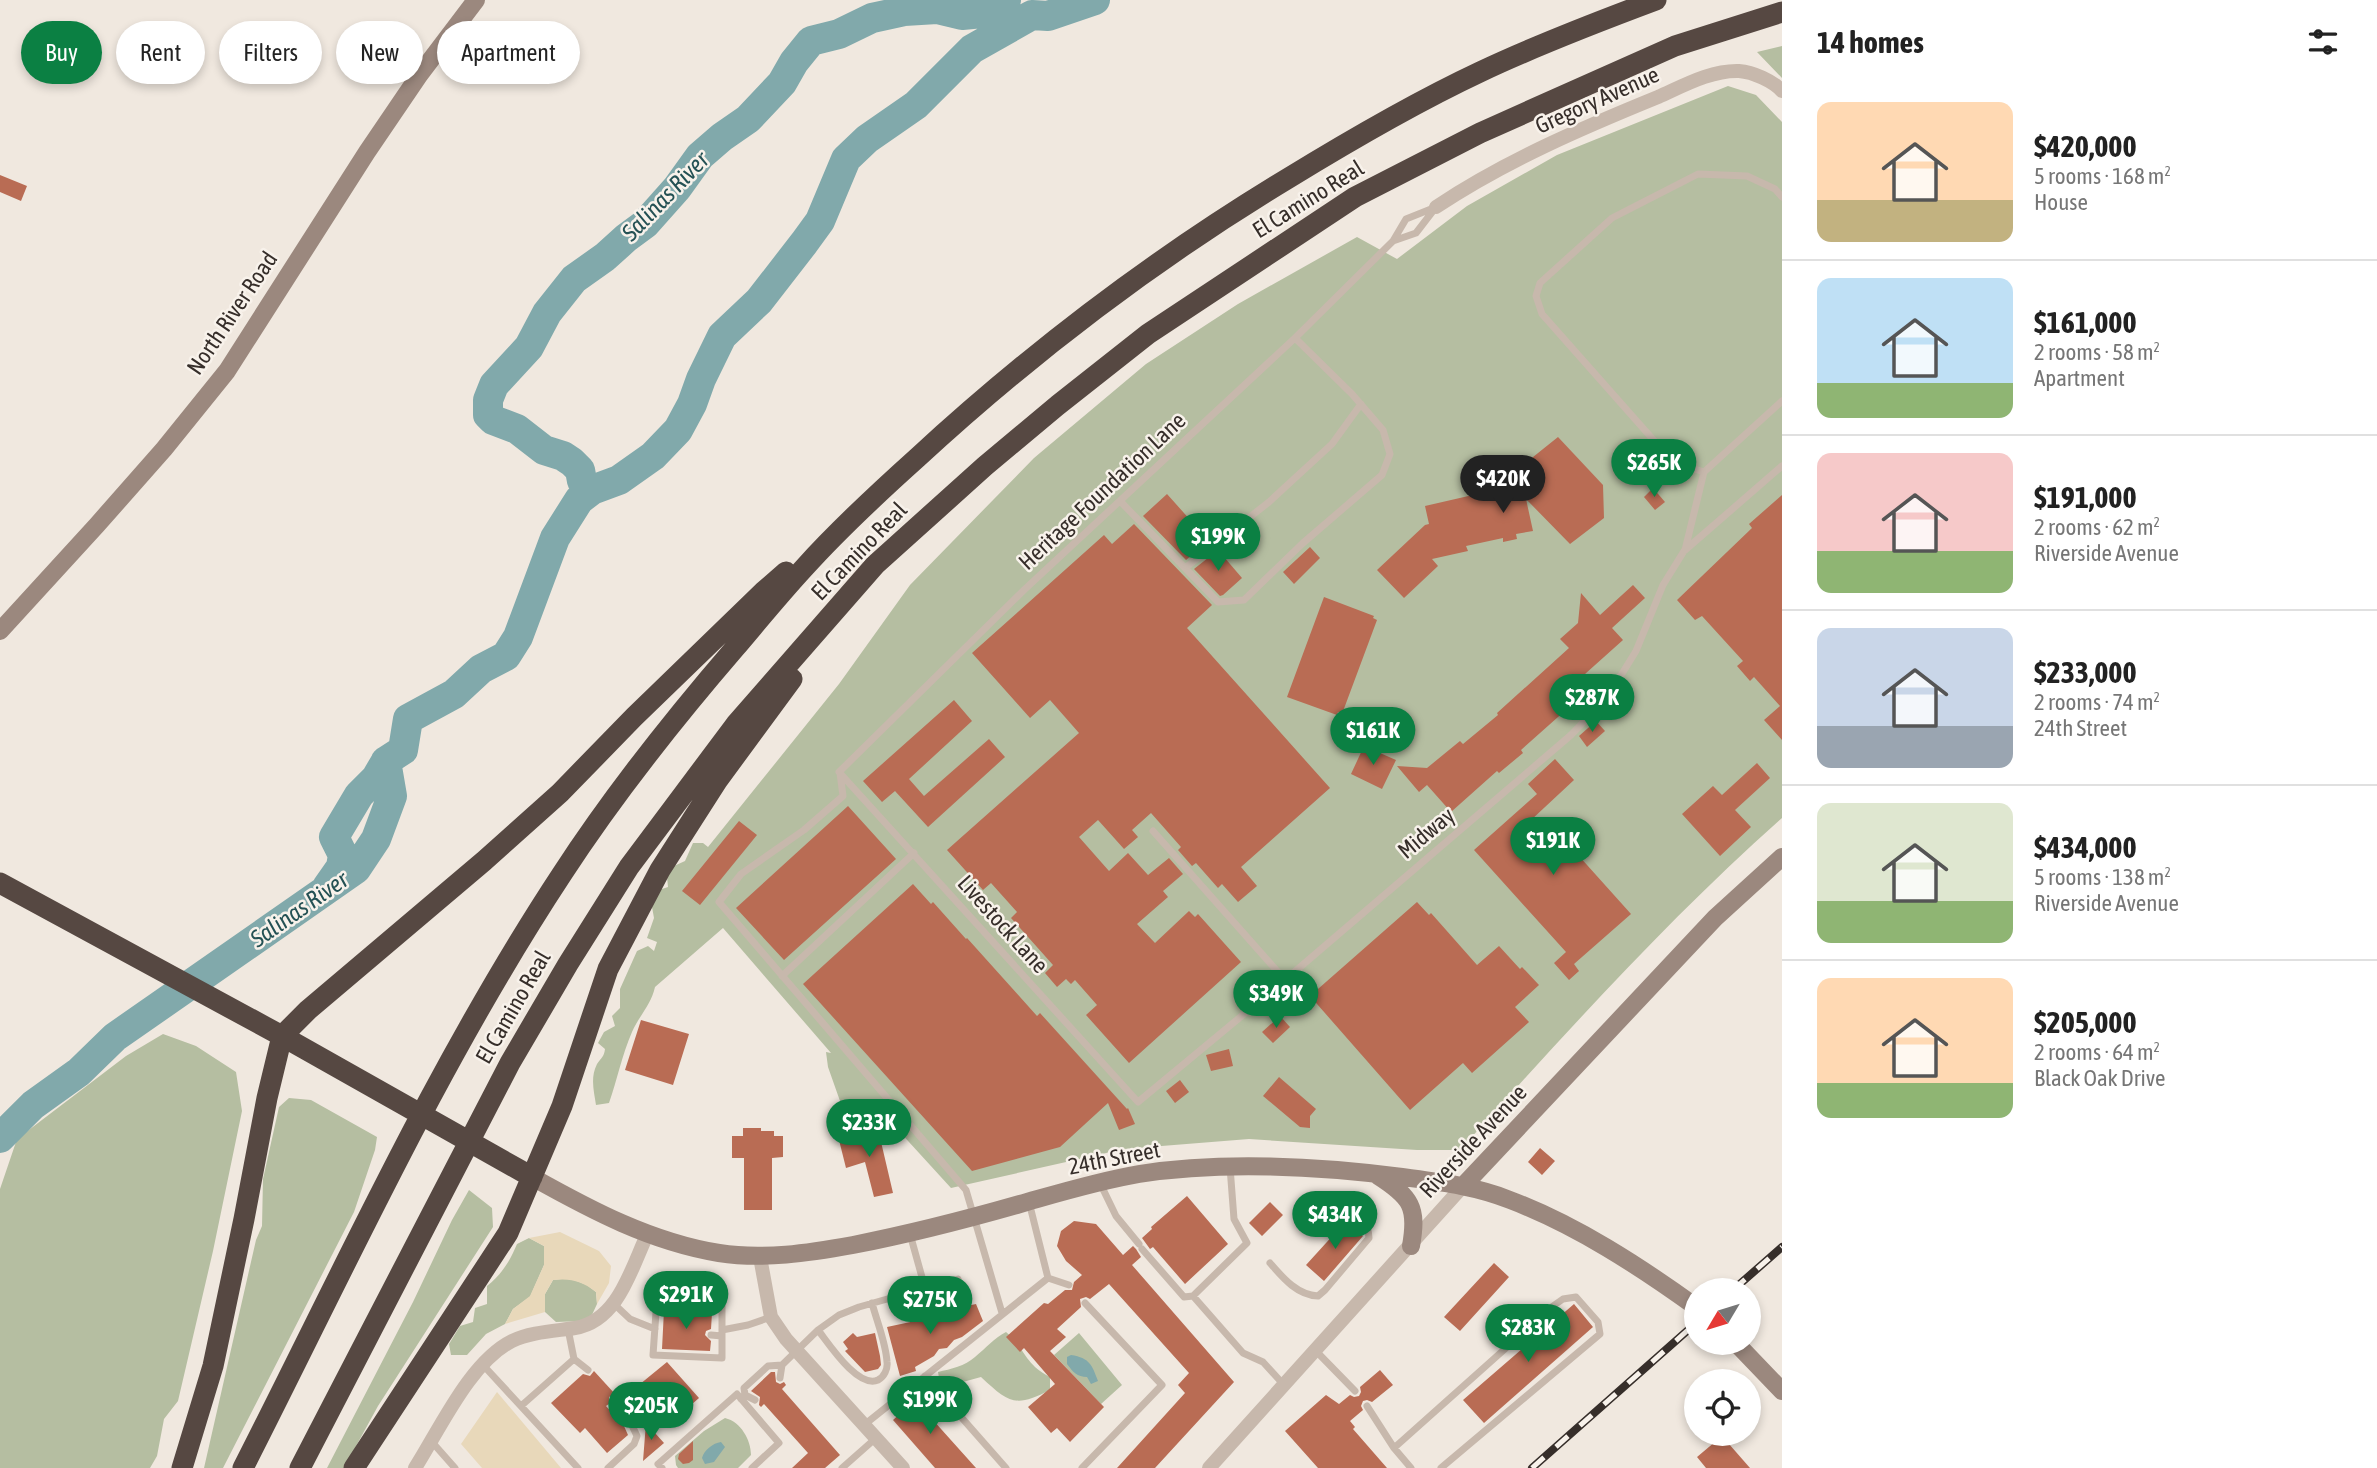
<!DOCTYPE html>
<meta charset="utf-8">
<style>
:root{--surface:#fff;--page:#f2f2f2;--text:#222;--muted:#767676;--line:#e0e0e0;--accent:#0b8043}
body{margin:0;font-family:"Asap Condensed",sans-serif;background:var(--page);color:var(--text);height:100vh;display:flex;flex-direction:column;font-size:26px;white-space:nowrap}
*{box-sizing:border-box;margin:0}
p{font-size:23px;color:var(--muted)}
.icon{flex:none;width:38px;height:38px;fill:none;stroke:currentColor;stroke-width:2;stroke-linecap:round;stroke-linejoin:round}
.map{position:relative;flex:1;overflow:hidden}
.details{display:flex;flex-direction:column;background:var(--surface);width:595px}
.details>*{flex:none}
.hud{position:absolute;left:21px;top:21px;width:665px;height:63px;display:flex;gap:14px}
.needle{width:46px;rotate:232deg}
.tools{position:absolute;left:1684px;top:1278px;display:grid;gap:14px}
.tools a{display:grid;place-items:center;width:77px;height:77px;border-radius:50%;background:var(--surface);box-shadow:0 4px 10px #0003;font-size:35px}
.price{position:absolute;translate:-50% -60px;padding:0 16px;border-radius:24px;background:var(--accent);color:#fff;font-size:23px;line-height:46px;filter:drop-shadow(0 2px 4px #0008)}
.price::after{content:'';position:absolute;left:50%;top:42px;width:21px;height:16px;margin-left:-10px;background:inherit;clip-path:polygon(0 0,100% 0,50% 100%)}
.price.active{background:#222;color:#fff}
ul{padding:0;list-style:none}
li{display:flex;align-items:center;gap:21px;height:175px;padding:0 35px}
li+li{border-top:2px solid var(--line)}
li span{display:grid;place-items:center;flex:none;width:196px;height:140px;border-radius:14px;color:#555}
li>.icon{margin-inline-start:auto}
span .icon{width:84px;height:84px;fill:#fffc;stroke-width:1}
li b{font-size:30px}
h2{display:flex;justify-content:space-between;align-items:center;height:84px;padding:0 35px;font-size:30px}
.chip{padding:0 24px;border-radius:32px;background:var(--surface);box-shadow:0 4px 10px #0003;font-size:24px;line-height:63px}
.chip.active{background:var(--accent);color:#fff}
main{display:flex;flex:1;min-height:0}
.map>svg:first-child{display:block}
.green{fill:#b5bea1}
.sand{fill:#e8d8ba}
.water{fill:#81a9ab}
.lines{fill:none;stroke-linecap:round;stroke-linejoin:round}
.river{stroke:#81a9ab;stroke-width:30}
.building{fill:#b96c54}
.lane{stroke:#c7b8ac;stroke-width:7}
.street{stroke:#c7b8ac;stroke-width:14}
.secondary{stroke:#9b887e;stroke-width:18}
.highway{stroke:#564842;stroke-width:21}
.rail-casing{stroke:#362e2a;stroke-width:8}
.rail{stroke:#f8f2eb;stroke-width:5;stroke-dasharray:16;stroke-linecap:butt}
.labels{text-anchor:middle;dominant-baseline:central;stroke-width:5;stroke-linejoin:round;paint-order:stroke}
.street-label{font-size:23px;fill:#362e2a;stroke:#f8f2eb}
.water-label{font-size:24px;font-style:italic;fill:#245154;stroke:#f8f2eb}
</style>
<main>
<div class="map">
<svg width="1782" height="1468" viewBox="0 0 1782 1468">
<rect width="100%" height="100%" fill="#f0e8df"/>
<path class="green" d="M1782,46V78L1757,52Z
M1728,86L1756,95L1782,122V818C1667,920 1563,1036 1460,1150H1417L1249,1139L1124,1149L951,1188L877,1107L874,1112L859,1105L840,1101L828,1067L826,1052L831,1053L723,928L655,987C651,1005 639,1016 632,1032C622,1055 617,1080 609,1103L596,1105C594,1091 590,1078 597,1064C601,1058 604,1057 605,1049L598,1043L604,1032L615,1026L612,1016L620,1008V989L637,951L648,946L654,951L657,942L647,938L654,918L652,907L656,891L668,887L667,877L674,866L685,861L693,843H703L708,847L839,684L910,585L1034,458L1146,364L1238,304L1357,237L1397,259L1467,206L1557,155Z
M163,1034L196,1046L236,1072L242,1111L213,1251L178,1401L164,1419L157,1456L150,1468H0V1189L17,1139L126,1056Z
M289,1098L311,1100L377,1137L375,1150L354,1212L223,1468H204L256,1240L262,1226L263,1179L279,1107Z
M469,1190L492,1208L493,1227L378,1406L344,1468H327L413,1302L452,1220Z
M529,1238L544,1246V1265L530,1297L513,1309L505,1324L486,1334L467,1355H451L449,1344L460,1326L473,1322L475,1308L487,1304V1286C502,1274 510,1261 517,1244Z
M569,1278L587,1285L596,1292L597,1304L591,1317L582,1321L556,1322L545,1312V1294L553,1280Z
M1006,1332C1026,1349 1024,1364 1050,1377V1390C1015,1408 1009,1403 981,1377L952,1385L940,1384L938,1372C951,1369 965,1366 975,1357C986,1348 994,1338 1006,1332Z
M1079,1333L1122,1385L1101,1404L1054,1355Z
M725,1418C741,1422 751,1440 751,1455L738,1468H678L676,1465L675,1456L704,1431Z"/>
<path class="sand" d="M560,1232L599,1251L611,1266L609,1283L597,1304L596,1292C582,1281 571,1278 553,1280L545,1294V1312L505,1324L513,1309L530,1296L544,1265V1246L529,1238Z
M497,1392L561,1468H482L461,1444Z"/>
<path class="water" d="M1071,1355C1090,1358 1092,1365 1098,1381L1091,1384L1087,1377C1077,1377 1073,1372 1067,1364V1357Z
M721,1442L725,1447L714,1462L705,1464L702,1458C704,1450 713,1443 721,1442Z"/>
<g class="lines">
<path class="river" d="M592,490L582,481L580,470L572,462L563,456L544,450L517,429L493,420L488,415V400L494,385L529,347L547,313L574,279L605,257L626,238L645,224L677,188L700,156L722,137L748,119L782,83L794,62L811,41L839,34L872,18L904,11L937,9L962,15L983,13L1006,0
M327,887L341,867L343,855L334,837L359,795L376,778L386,761
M0,1138L33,1105L79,1072L115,1037L356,869L376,839L392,796L386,761L403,750L408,719L454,694L481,669L506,656L518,637L555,538L579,500L592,490L619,480L653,456L678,430L692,404L701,379L722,336L759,301L804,243L820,221L846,159L867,139L916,105L972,49L1032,15L1048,16L1095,0"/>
</g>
<path class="building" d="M0,175L27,186L21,201L0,192Z
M1558,437L1603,485L1604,518L1570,544L1526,499L1533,531L1516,534L1517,539L1503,542V538L1466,546L1468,551L1432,559L1438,566L1404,598L1377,570L1425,525L1429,524L1425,506L1525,483L1518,469Z
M1653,488L1665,502L1655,510L1644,497Z
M1167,494L1209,541L1186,560L1143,516Z
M1782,495V740L1764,720L1780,706L1754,677L1750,681L1737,666L1743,661L1702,616L1695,620L1677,600L1752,528L1749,524Z
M1134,524L1212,605L1187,628L1330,788L1241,867L1257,886L1238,902L1222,884L1218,888L1196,863L1192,866L1178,850L1181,847L1151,813L1132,830L1138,837L1124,849L1098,820L1079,837L1109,871L1128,853L1148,875L1169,858L1183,874L1163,891L1168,897L1137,924L1155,943L1189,911L1195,917L1198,914L1241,962L1129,1063L1086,1015L1097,1005L1075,980L1071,984L1066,979L1057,987L1045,973L1053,965L1011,918L1017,912L991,883L983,890L947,850L1079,733L1050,700L1030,718L972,653L1104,535L1112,544Z
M1310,547L1320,558L1294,584L1283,572Z
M1218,550L1242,578L1223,595L1220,596L1194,569Z
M1633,585L1645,598L1612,628L1623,640L1585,674L1594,685L1521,750L1523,753L1499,773L1497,771L1451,812L1427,785L1419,792L1397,766L1427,768L1460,741L1463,744L1498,715L1497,713L1569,648L1560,639L1578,623L1581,593L1600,615Z
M1324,597L1374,616L1373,618L1377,620L1342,714L1338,712L1337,715L1287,697Z
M954,700L972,721L909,779L924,796L989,739L1005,757L928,827L895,791L882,802L863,781Z
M1596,721L1605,731L1587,747L1579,736Z
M1364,746L1396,760L1382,789L1351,774Z
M1555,759L1574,780L1530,821L1552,845L1561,836L1631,914L1574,964L1579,971L1569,980L1554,963L1566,952L1474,850L1537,794L1528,784Z
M1757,763L1770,778L1735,810L1751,827L1720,856L1682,814L1713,786L1722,795Z
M848,806L896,859L784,960L736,908Z
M739,821L757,835L700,905L682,891Z
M913,884L931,904L933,902L966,939L967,938L1037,1016L1040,1013L1127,1109L1128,1108L1135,1124L1119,1130L1108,1103L1060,1147L972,1171L803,984Z
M1417,902L1429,915L1431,913L1477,965L1499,946L1520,969L1522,967L1539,985L1515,1007L1529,1022L1472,1073L1463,1063L1410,1110L1310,996Z
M1280,1016L1290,1027L1273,1043L1262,1032Z
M641,1020L689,1034L673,1085L625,1070Z
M1229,1049L1233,1066L1211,1071L1206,1055Z
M1279,1077L1316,1109L1310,1116V1128L1300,1127L1263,1096Z
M1180,1080L1189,1092L1175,1103L1166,1091Z
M743,1128H761V1131H774V1136H783V1157L772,1158V1210H744V1158H732V1136H743Z
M878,1129L893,1193L874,1197L865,1162L846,1168L839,1140Z
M1540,1148L1555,1161L1542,1175L1528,1162Z
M1187,1196L1228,1244L1185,1284L1153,1247L1150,1249L1142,1238L1152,1229L1151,1227Z
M1270,1202L1283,1215L1262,1236L1249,1223Z
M1074,1221L1096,1224L1123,1255L1133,1246L1136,1249L1141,1257L1132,1265L1234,1382L1155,1468H1117L1185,1393L1178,1385L1189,1373L1109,1284L1090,1299L1086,1297L1080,1299L1081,1307L1057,1329L1066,1337L1050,1351L1104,1407L1070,1442L1057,1428L1051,1433L1028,1407L1055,1384L1024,1348L1020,1352L1006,1337L1044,1303L1048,1304L1065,1290H1072L1074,1282L1082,1275L1066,1261L1057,1246L1061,1231Z
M1346,1221L1363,1236L1324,1281L1306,1265Z
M1494,1263L1509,1277L1460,1331L1444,1317Z
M976,1304L983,1321L962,1337L954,1340L947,1348L939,1349L934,1356L915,1367L916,1371L900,1376L887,1327L915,1321V1318H930V1314Z
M1574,1304L1593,1327L1484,1423L1463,1400Z
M664,1310L712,1313L711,1329L706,1331L705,1335L711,1341L710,1351L662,1349Z
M853,1333L857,1337L875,1333L880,1356L881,1365L878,1369L865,1372L845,1351L848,1349L843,1342Z
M667,1362L699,1398L667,1426L634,1389Z
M1380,1370L1393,1385L1372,1402L1367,1400L1363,1401L1361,1406L1363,1410L1350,1421L1355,1427L1353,1429L1387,1468H1318L1285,1431L1326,1395L1339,1404L1350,1395L1354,1397L1359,1396L1361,1392L1360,1387Z
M594,1371L615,1394L609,1397V1404L606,1406L624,1426L628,1435L607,1453L585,1428L580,1433L551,1403L583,1374L590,1376Z
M771,1372H775L776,1382L780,1384L784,1382L786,1385L782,1389L840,1455L825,1468H792L808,1453L764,1404L761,1407L759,1405L760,1397L751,1391Z
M920,1389L932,1402L924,1410L976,1468H935L893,1420L914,1401L910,1397Z
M646,1423L664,1443L643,1461Z
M1722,1436L1750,1468H1706L1697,1457Z
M693,1441V1460L689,1463L683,1464L678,1459L679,1454Z"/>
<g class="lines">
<path class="lane" d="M1436,207L1416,233L1393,241L1406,219Z
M1704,472L1782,401
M1120,501L1218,602L1244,600L1303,543L1382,475L1390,454L1383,430L1352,394L1295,338
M1685,550L1704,472L1673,462L1542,314L1536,296L1540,283L1612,218L1698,174L1747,176L1775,189L1782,197
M1185,568L1269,502L1332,444L1361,404
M839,772L1138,1102L1285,980L1571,735L1607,698L1636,651L1663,585L1684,551L1782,466
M839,772L1024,590L1295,338L1393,241
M840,773L843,796L804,830L741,874L719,902L966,1190L1002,1313
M1153,831L1285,980
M782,976L914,853
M1100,1183L1116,1216L1139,1244
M910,1234L925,1288
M1142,1249L1184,1297L1193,1296L1243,1353L1263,1362L1284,1385
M1270,1263C1283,1278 1297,1295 1318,1296L1325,1290L1369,1238C1367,1207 1347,1211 1322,1208
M1048,1278L1069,1285
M1193,1296L1247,1243L1234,1219L1230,1167
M657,1298L722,1303V1358L653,1355Z
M613,1303L630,1319L655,1329
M722,1330L748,1325L771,1317
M818,1330C829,1344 858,1389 878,1380C884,1377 888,1369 887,1362C886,1343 877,1322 872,1303
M711,1335L722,1336
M1315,1350L1355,1391
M574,1359L588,1370
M483,1365L578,1468
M925,1376L1006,1468
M780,1378L782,1365
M745,1395L755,1400
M741,1399L745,1395L744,1388L768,1366L782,1365L818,1330L839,1315L859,1307L958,1279
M521,1406L574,1359L568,1329
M1367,1406L1394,1448L1411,1468
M864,1425L1048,1278L1029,1202
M432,1442L455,1468
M1394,1448L1553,1306L1563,1299L1576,1297L1598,1322L1600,1334L1441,1468
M608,1468L634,1444L637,1436L629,1419L614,1400
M662,1468L658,1464L737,1394L779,1443L752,1468
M842,1468L876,1438
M1082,1468L1162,1385L1085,1303"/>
<path class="street" d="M1436,207C1505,161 1582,128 1658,97C1683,86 1711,70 1739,71C1753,72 1773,81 1782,91
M760,1257L771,1317L786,1339L903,1468
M415,1468C440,1429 470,1362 512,1341C530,1332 555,1331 575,1328C618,1321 631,1269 647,1235
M1209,1468L1464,1185"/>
<path class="secondary" d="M0,631L97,525L164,449L227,371L367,152L420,74L476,0
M1378,1176C1411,1197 1418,1207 1411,1246
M532,1177C591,1210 651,1242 719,1253C763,1260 809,1253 853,1245C909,1234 964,1220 1020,1204C1059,1193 1098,1181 1139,1174C1221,1161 1319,1166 1402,1177C1439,1182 1475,1186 1510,1200C1576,1225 1639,1266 1696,1307
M1464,1185L1715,918L1782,857
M1735,1342L1782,1391"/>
<path class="highway" d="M0,883L282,1036L532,1177
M182,1468L213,1366L244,1219L267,1098L282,1036L308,1010L484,861L560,793L634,717L763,592L786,572
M243,1468C345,1268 438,1062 562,874C614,794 673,720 735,648C758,621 780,594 804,568C839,529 878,493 917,458C1032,352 1153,260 1287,179C1349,141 1414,103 1480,72C1537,45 1597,22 1656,0
M300,1468L510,1063L568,964L629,867L736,724L875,565L985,466L1058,405L1148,334L1355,197L1480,133L1675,46L1782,12
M354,1468L508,1233L562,1106L608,969L660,870L717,781L792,679"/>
<defs>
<path id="rail" d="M1733,1290L1782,1247
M1532,1468L1696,1323"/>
</defs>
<use href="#rail" class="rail-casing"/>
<use href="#rail" class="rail"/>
</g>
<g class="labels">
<g class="street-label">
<text transform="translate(1597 100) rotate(-24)">Gregory Avenue</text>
<text transform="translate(1308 199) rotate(-32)">El Camino Real</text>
<text transform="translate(232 313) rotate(-56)">North River Road</text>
<text transform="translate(1102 491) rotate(-43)">Heritage Foundation Lane</text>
<text transform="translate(859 551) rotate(-46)">El Camino Real</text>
<text transform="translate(1426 833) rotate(-40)">Midway</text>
<text transform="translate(1003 924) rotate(48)">Livestock Lane</text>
<text transform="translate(513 1007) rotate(-60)">El Camino Real</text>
<text transform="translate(1473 1141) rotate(-47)">Riverside Avenue</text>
<text transform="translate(1114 1158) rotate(-11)">24th Street</text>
</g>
<g class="water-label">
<text transform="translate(665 196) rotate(-46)">Salinas River</text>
<text transform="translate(299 909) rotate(-35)">Salinas River</text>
</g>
</g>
</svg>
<div class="tools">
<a><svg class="needle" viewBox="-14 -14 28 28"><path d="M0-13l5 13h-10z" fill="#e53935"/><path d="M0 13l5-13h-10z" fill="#767676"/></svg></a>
<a><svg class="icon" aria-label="locate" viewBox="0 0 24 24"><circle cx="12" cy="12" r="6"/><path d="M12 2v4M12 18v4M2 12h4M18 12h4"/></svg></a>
</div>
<b class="price" style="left:1654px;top:499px">$265K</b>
<b class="price active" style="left:1503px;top:515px">$420K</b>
<b class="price" style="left:1218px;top:573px">$199K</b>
<b class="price" style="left:1592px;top:734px">$287K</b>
<b class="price" style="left:1373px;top:767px">$161K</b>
<b class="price" style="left:1553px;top:877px">$191K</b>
<b class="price" style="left:1276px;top:1030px">$349K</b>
<b class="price" style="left:869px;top:1159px">$233K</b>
<b class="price" style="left:1335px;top:1251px">$434K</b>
<b class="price" style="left:686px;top:1331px">$291K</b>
<b class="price" style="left:930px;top:1336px">$275K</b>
<b class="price" style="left:1528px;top:1364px">$283K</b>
<b class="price" style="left:930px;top:1436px">$199K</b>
<b class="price" style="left:651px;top:1442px">$205K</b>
<div class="hud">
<a class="chip active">Buy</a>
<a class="chip">Rent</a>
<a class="chip">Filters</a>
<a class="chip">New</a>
<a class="chip">Apartment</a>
</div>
</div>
<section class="details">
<h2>14 homes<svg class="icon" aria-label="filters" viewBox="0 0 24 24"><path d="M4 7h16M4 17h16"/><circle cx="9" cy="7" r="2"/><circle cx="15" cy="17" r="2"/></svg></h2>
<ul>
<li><span style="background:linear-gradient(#ffd9b3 70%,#c2b280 0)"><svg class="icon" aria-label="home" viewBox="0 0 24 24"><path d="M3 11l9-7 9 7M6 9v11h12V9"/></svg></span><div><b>$420,000</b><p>5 rooms · 168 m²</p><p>House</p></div></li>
<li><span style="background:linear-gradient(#bfe0f5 75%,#8fb573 0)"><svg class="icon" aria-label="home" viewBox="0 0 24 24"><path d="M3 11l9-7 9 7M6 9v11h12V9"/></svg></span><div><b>$161,000</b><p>2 rooms · 58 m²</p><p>Apartment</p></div></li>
<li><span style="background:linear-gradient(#f6c9c9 70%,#8fb573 0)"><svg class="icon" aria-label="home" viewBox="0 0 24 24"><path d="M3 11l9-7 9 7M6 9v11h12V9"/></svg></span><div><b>$191,000</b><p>2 rooms · 62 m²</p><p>Riverside Avenue</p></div></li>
<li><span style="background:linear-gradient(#c9d6e8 70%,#9aa5b1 0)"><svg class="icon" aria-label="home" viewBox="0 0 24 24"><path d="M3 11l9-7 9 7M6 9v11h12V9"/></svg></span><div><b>$233,000</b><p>2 rooms · 74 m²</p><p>24th Street</p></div></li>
<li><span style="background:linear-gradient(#dfe7d0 70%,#8fb573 0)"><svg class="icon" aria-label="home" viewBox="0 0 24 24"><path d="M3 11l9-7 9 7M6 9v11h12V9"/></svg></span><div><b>$434,000</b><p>5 rooms · 138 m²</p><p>Riverside Avenue</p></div></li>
<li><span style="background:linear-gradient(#ffd9b3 75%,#8fb573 0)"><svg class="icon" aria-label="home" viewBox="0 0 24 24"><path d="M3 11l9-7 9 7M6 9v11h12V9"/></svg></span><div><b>$205,000</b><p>2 rooms · 64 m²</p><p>Black Oak Drive</p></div></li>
</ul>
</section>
</main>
